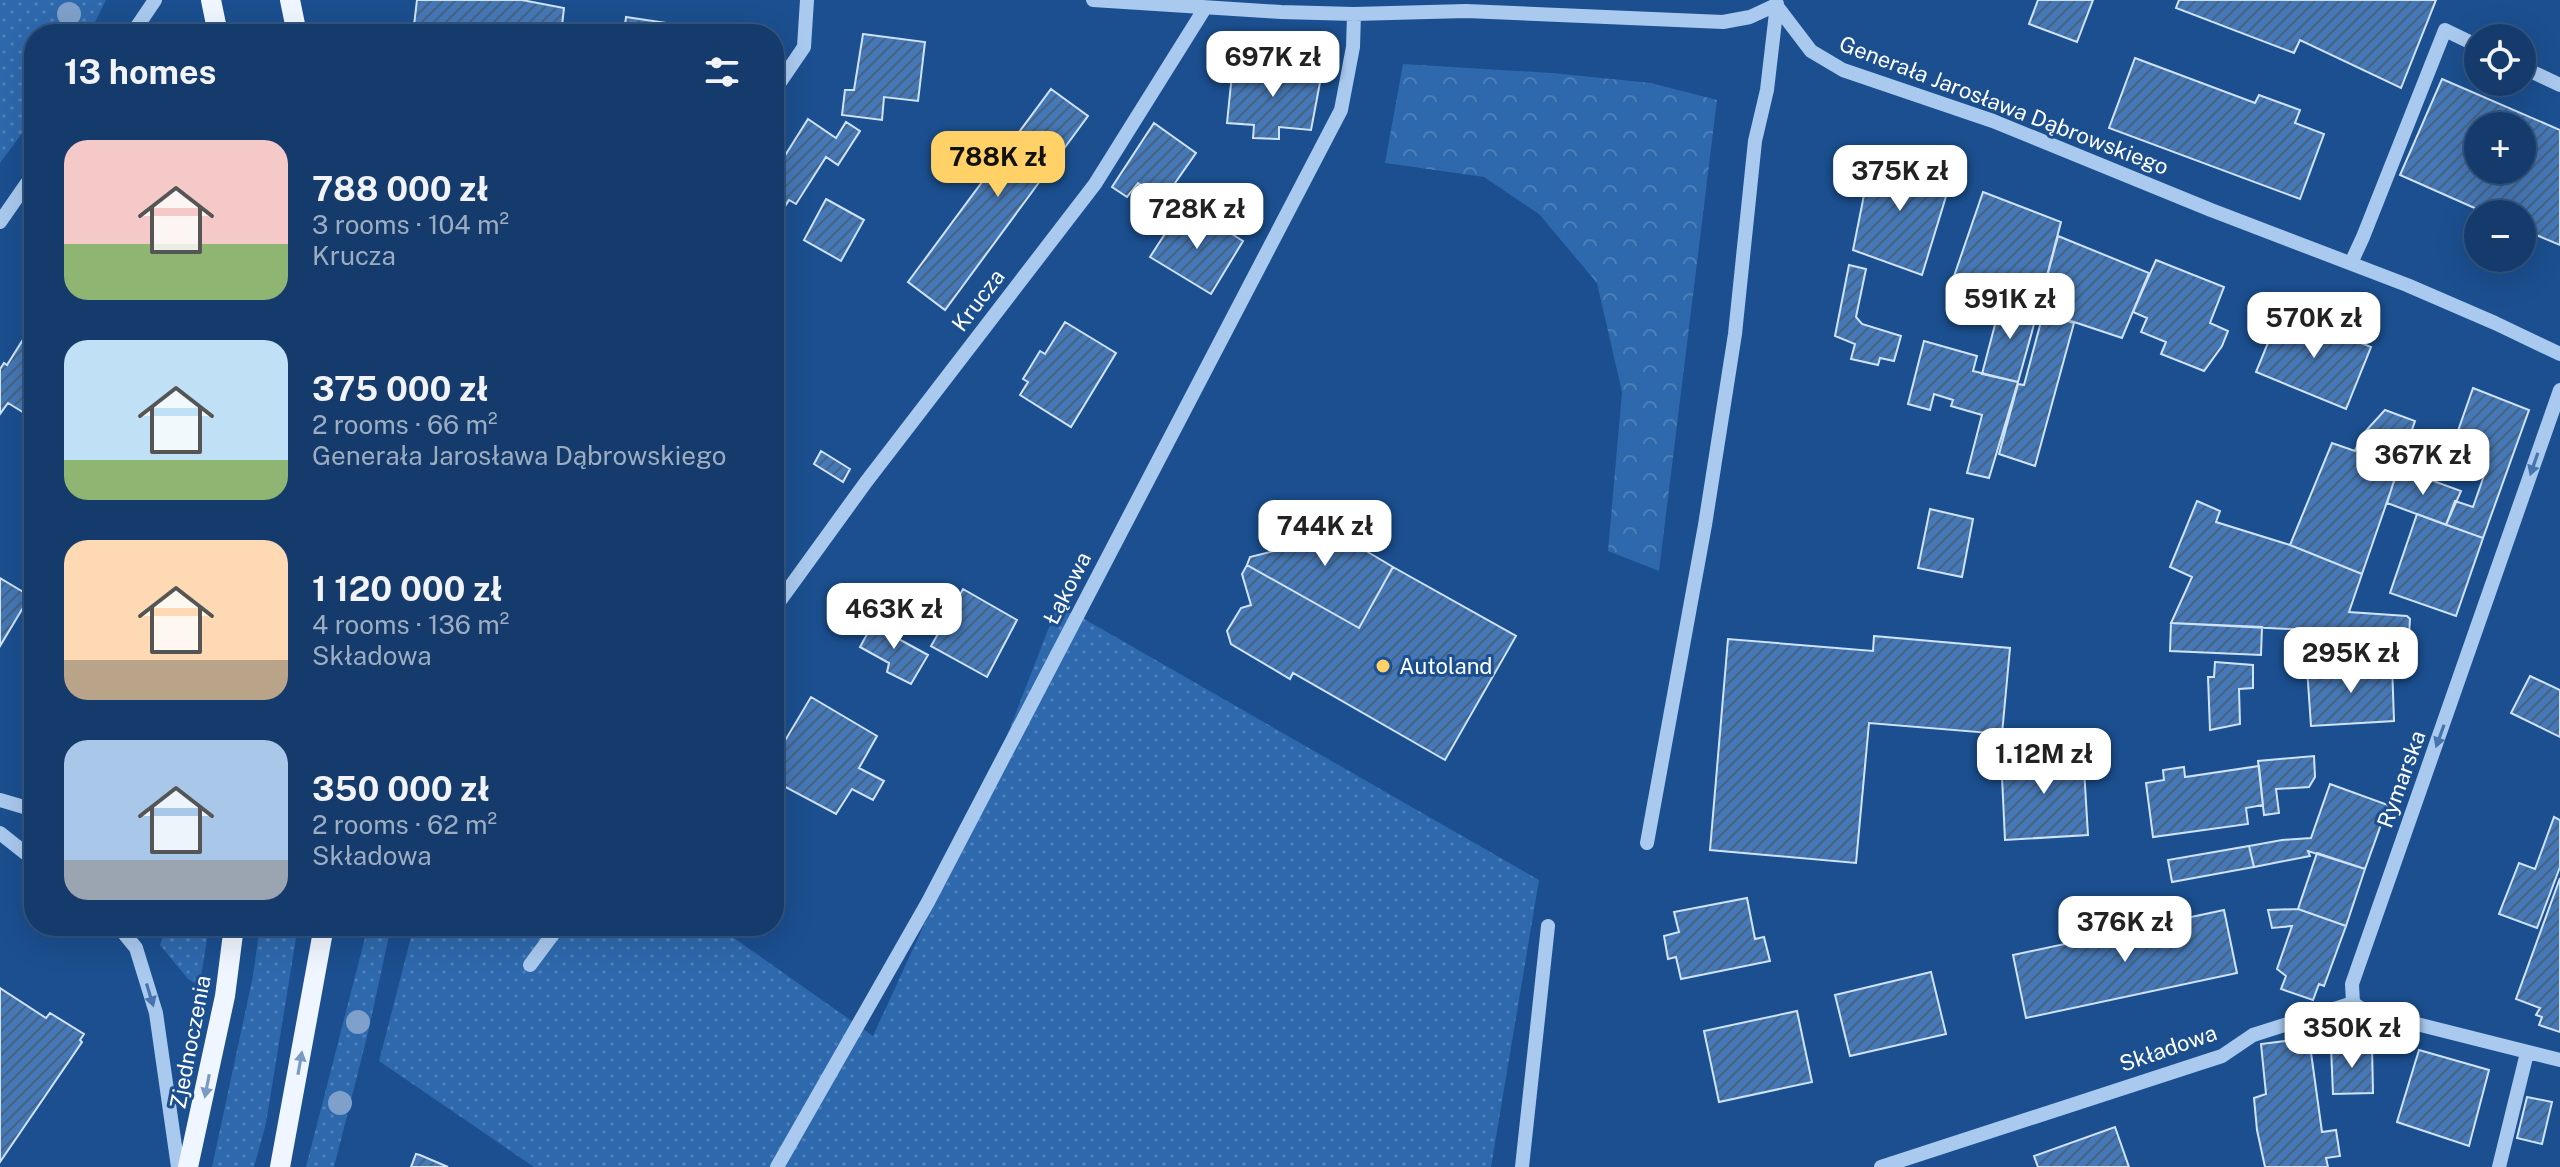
<!DOCTYPE html>
<meta charset="utf-8">
<style>
:root{--surface:#143b6b;--page:#1d4271;--text:#f1f3f6;--muted:#9dadc1;--line:#33557e;--accent:#ffd166}
body{margin:0;font-family:"Public Sans",sans-serif;background:var(--page);color:var(--text);height:100vh;display:flex;flex-direction:column;font-size:30px;white-space:nowrap}
*{box-sizing:border-box;margin:0}
p{font-size:26px;color:var(--muted)}
.icon{flex:none;width:44px;height:44px;fill:none;stroke:currentColor;stroke-width:2;stroke-linecap:round;stroke-linejoin:round}
.map{position:relative;flex:1;overflow:hidden}
.drawer{position:absolute;left:24px;top:24px;width:760px;height:912px;display:flex;flex-direction:column;background:var(--surface);border-radius:32px;box-shadow:0 8px 32px #0002,0 0 0 2px var(--line)}
.drawer>*{flex:none}
.tools{position:absolute;left:2464px;top:24px;display:grid;gap:16px}
.tools a{display:grid;place-items:center;width:72px;height:72px;border-radius:50%;background:var(--surface);box-shadow:0 8px 32px #0002,0 0 0 2px var(--line);font-size:40px}
.price{position:absolute;translate:-50% -68px;padding:0 18px;border-radius:16px;background:#fff;color:#222;font-size:26px;line-height:52px;filter:drop-shadow(0 2px 4px #0008)}
.price::after{content:'';position:absolute;left:50%;top:48px;width:24px;height:18px;margin-left:-12px;background:inherit;clip-path:polygon(0 0,100% 0,50% 100%)}
.price.on{background:var(--accent);color:#111}
ul{padding:0;list-style:none}
li{display:flex;align-items:center;gap:24px;height:200px;padding:0 40px}
li span{display:grid;place-items:center;flex:none;width:224px;height:160px;border-radius:24px;color:#555}
li>.icon{margin-inline-start:auto}
span .icon{width:96px;height:96px;fill:#fffc;stroke-width:1}
li b{font-size:34px}
h2{display:flex;justify-content:space-between;align-items:center;height:96px;padding:0 40px;font-size:34px}
.map>svg:first-child{display:block}
.grass{fill:url(#grass-dots)}
.forest{fill:url(#forest-crowns)}
.building{fill:url(#building-hatch);stroke:#cfe3fa;stroke-width:2;fill-rule:evenodd}
.lines{fill:none;stroke-linecap:round;stroke-linejoin:round}
.minor{stroke:#a9c9ee;stroke-width:14}
.major{stroke:#f0f6ff;stroke-width:20}
.tree{fill:#7ea0ca}
.oneway{fill:#4674ac}
.oneway2{fill:#7b9ac1}
.poi-dot{fill:#ffd166;stroke:#1b4f8f;stroke-width:3}
.labels{text-anchor:middle;dominant-baseline:central;stroke-width:6;stroke-linejoin:round;paint-order:stroke}
.street-label{font-size:22px;fill:#fff;stroke:#1b4f8f}
.poi-label{font-size:22px;fill:#fff;stroke:#1b4f8f;text-anchor:start}
</style>
<div class="map">
<svg width="2560" height="1167" viewBox="0 0 2560 1167">
<defs>
<pattern id="grass-dots" width="8" height="8" patternUnits="userSpaceOnUse" patternTransform="scale(2)"><rect width="8" height="8" fill="#2e69ad"/><path d="M2 2h.1M6 6h.1" fill="none" stroke="#4d80b9" stroke-width="1.8" stroke-linecap="round"/></pattern>
<pattern id="forest-crowns" width="20" height="18" patternUnits="userSpaceOnUse" patternTransform="scale(2)"><rect width="20" height="18" fill="#2e69ad"/><path d="M2 6a3 3 0 1 1 6 0M12 15a3 3 0 1 1 6 0" fill="none" stroke="#4d80b9"/></pattern>
<pattern id="building-hatch" width="6" height="6" patternUnits="userSpaceOnUse" patternTransform="scale(2)"><rect width="6" height="6" fill="#4478b7"/><path d="M-1 1l2-2M0 6l6-6M5 7l2-2" fill="none" stroke="#486282"/></pattern>
</defs>
<rect width="100%" height="100%" fill="#1b4f8f"/>
<path class="grass" d="M0,0H106L89,34H34V117L0,163Z
M1058,604L1539,880L1491,1167H534L379,1061L414,926H717L873,1036L986,790Z
M166,926H209L201,977L196,984L188,979L160,945Z
M260,926H298L266,1123L254,1167H212L253,976Z
M368,926H391L368,1033L334,1167H306Z"/>
<path class="forest" d="M1403,64L1552,73L1651,83L1717,100L1659,571L1608,551L1622,392L1597,283L1539,214L1484,177L1385,163Z"/>
<path class="building" d="M417,0H522L564,8L561,34H413Z
M2038,0H2093L2077,42L2029,24Z
M2179,0H2436L2401,88L2300,40L2294,53L2176,8Z
M626,17L694,27V34H624Z
M863,34L925,42L918,101L884,97L882,120L842,115L845,90H854Z
M2135,58L2255,103L2259,95L2300,110L2295,123L2324,134L2300,199L2109,128Z
M1233,64L1322,72L1311,130L1279,127V139L1253,138L1254,125L1227,123Z
M2442,79L2560,130V245L2522,229V214H2488L2400,175ZM2478,126H2522V170H2478Z
M1051,89L1088,116L945,310L908,282Z
M808,119L836,138L846,122L860,131L838,165L826,157L796,204L789,200L784,208L774,201V173Z
M1154,123L1196,153L1163,200L1138,183L1127,197L1112,187Z
M1873,150L1951,180L1922,275L1853,250Z
M1983,192L2061,222L2038,310L1952,282Z
M826,199L864,220L841,261L804,240Z
M1179,212L1201,225L1206,218L1243,241L1211,294L1150,257Z
M2058,236L2149,273L2122,338L2038,310Z
M2156,260L2224,287L2210,323L2228,331L2222,346L2204,371L2161,354L2166,342L2141,332L2147,318L2133,312Z
M1849,265L1866,269L1856,317L1862,324L1901,336L1894,361L1880,358L1878,365L1851,359L1855,344L1835,336Z
M2002,298L2038,310L2018,382L1982,374Z
M2281,311L2371,347L2346,409L2256,372Z
M2043,314L2074,323L2035,466L1999,454L2018,384L2024,385Z
M34,322V419L8,403L0,414V369L4,363L7,365Z
M1065,322L1116,353L1071,427L1020,395L1028,382L1023,379L1040,351L1045,354Z
M1924,341L1977,356L1973,371L2018,382L1989,478L1967,473L1982,415L1951,406L1953,400L1934,394L1930,410L1908,404Z
M2473,388L2529,410L2483,538L2446,525L2455,501L2473,507L2488,464L2479,460L2473,475L2446,465Z
M2385,410L2415,421L2362,574L2290,545L2332,443L2355,451L2362,435Z
M821,451L850,469L843,482L814,464Z
M2398,468L2461,491L2446,525L2387,503Z
M2197,501L2220,511L2216,522L2290,545L2362,574L2349,612L2407,616L2410,619L2409,635L2171,623L2192,577L2170,567Z
M1930,509L1973,519L1962,577L1918,568Z
M1306,510L1307,513L1366,544L1363,549L1393,567L1359,628L1247,565L1250,557L1282,549L1279,540L1292,515Z
M2417,514L2483,538L2456,616L2390,593Z
M1247,565L1359,628L1393,567L1516,636L1445,760L1293,673L1290,679L1231,644L1227,631L1241,608L1251,605L1242,574Z
M0,578L30,596L0,646Z
M963,589L1017,620L987,677L931,646L946,620L936,614L948,591L958,598Z
M879,612L890,619L882,630L928,655L911,684L887,672L889,663L860,647Z
M2171,623L2262,627L2261,655L2170,651Z
M1874,636L2010,648L2002,734L1869,723L1856,863L1710,850L1728,639L1873,651Z
M2215,662L2253,665V688L2239,689L2240,724L2210,730L2208,677H2214Z
M2392,664L2394,721L2311,726L2307,668Z
M2530,676L2560,690V737L2511,713Z
M811,697L877,736L859,768L884,781L873,800L852,789L836,814L774,781V732L786,739Z
M2083,752L2088,835L2005,840L2001,756Z
M2314,756L2315,777L2309,787L2276,789L2279,813L2264,815L2258,761Z
M2259,766L2263,805L2246,808L2248,824L2153,837L2146,783L2164,780L2163,770L2184,767L2185,777Z
M2330,784L2388,805L2365,869L2308,851L2310,856L2254,867L2249,846L2282,840L2311,838Z
M2554,817L2560,820V867L2537,928L2499,914L2519,863L2535,869Z
M2249,846L2254,867L2172,882L2168,860Z
M2317,853L2365,869L2346,926L2298,909Z
M2560,878V1032L2539,1025L2542,1017L2536,1015L2540,1008L2516,999Z
M1747,898L1755,939L1764,937L1770,961L1681,979L1676,957L1668,959L1664,936L1679,932L1674,912Z
M2298,909L2346,926L2324,986L2319,984L2313,1000L2281,989L2286,976L2277,969L2292,926L2272,928L2268,910Z
M2224,910L2237,973L2026,1018L2013,955Z
M1931,972L1946,1034L1850,1056L1835,995Z
M0,988L46,1018L50,1013L84,1034L80,1040L82,1042L0,1162Z
M1797,1011L1812,1082L1719,1102L1704,1031Z
M2309,1038L2322,1132L2336,1130L2340,1156L2326,1158L2328,1167H2265L2257,1130L2254,1098L2266,1094L2261,1044Z
M2372,1046L2373,1093L2333,1094L2331,1047Z
M2419,1050L2489,1070L2469,1146L2397,1122Z
M2527,1097L2552,1102L2542,1144L2517,1138Z
M2115,1127L2129,1167H2038L2034,1156Z
M416,1154L420,1155L448,1167H411Z"/>
<g class="lines">
<path class="minor" d="M1093,0L1281,12L1354,14L1466,11L1723,22L1750,17L1776,5
M1776,5L1811,51L1843,70L1993,121L2211,210L2407,285L2495,323L2560,354
M132,34L155,0
M2522,67L2560,85
M774,91L804,47L807,0
M0,222L34,173
M2351,263L2363,237L2445,30L2478,46
M774,609L866,482L1095,184L1205,8
M0,800L34,810
M0,833L34,860
M1647,843L1705,525L1735,334L1755,141L1767,90L1777,4
M118,926L136,948L156,1013L178,1167
M530,965L559,926
M2353,1003L2352,984L2560,390
M777,1167L928,902L1341,110L1353,47L1354,14
M1522,1167L1548,926
M1881,1167L2222,1056L2253,1035L2353,1003L2365,1011L2560,1060
M2499,1167L2527,1053"/>
<path class="major" d="M211,0L218,34
M290,0L297,34
M188,1167L225,996L234,926
M280,1167L324,926"/>
</g>
<g class="tree">
<circle cx="69" cy="14" r="12"/>
<circle cx="358" cy="1022" r="12"/>
<circle cx="340" cy="1103" r="12"/>
</g>
<defs><path id="oneway-solid" d="M-6-.8H1V-3.2L6.5 0L1 3.2V.8H-6Z" transform="scale(2)"/></defs>
<g class="oneway">
<use href="#oneway-solid" transform="translate(2534 464) rotate(109)"/>
<use href="#oneway-solid" transform="translate(2440 736) rotate(110)"/>
<use href="#oneway-solid" transform="translate(150 995) rotate(73)"/>
</g>
<g class="oneway2">
<use href="#oneway-solid" transform="translate(300 1063) rotate(-80)"/>
<use href="#oneway-solid" transform="translate(207 1086) rotate(101)"/>
</g>
<circle class="poi-dot" cx="1383" cy="666" r="8"/>
<g class="labels">
<g class="street-label">
<text transform="translate(2004 105) rotate(21)">Generała Jarosława Dąbrowskiego</text>
<text transform="translate(978 300) rotate(-53)">Krucza</text>
<text transform="translate(1067 588) rotate(-63)">Łąkowa</text>
<text transform="translate(2401 779) rotate(-70)">Rymarska</text>
<text transform="translate(190 1042) rotate(-79)">Zjednoczenia</text>
<text transform="translate(2168 1048) rotate(-19)">Składowa</text>
</g>
<g class="poi-label">
<text x="1399" y="666">Autoland</text>
</g>
</g>
</svg>
<div class="tools">
<a><svg class="icon" aria-label="locate" viewBox="0 0 24 24"><circle cx="12" cy="12" r="6"/><path d="M12 2v4M12 18v4M2 12h4M18 12h4"/></svg></a>
<a>+</a>
<a>−</a>
</div>
<b class="price" style="left:1273px;top:99px">697K zł</b>
<b class="price on" style="left:998px;top:199px">788K zł</b>
<b class="price" style="left:1900px;top:213px">375K zł</b>
<b class="price" style="left:1197px;top:251px">728K zł</b>
<b class="price" style="left:2010px;top:341px">591K zł</b>
<b class="price" style="left:2314px;top:360px">570K zł</b>
<b class="price" style="left:2423px;top:497px">367K zł</b>
<b class="price" style="left:1325px;top:568px">744K zł</b>
<b class="price" style="left:894px;top:651px">463K zł</b>
<b class="price" style="left:2351px;top:695px">295K zł</b>
<b class="price" style="left:2044px;top:796px">1.12M zł</b>
<b class="price" style="left:2125px;top:964px">376K zł</b>
<b class="price" style="left:2352px;top:1070px">350K zł</b>
<section class="drawer">
<h2>13 homes<svg class="icon" aria-label="filters" viewBox="0 0 24 24"><path d="M4 7h16M4 17h16"/><circle cx="9" cy="7" r="2"/><circle cx="15" cy="17" r="2"/></svg></h2>
<ul>
<li><span style="background:linear-gradient(#f6c9c9 65%,#8fb573 0)"><svg class="icon" aria-label="home" viewBox="0 0 24 24"><path d="M3 11l9-7 9 7M6 9v11h12V9"/></svg></span><div><b>788 000 zł</b><p>3 rooms · 104 m²</p><p>Krucza</p></div></li>
<li><span style="background:linear-gradient(#bfe0f5 75%,#8fb573 0)"><svg class="icon" aria-label="home" viewBox="0 0 24 24"><path d="M3 11l9-7 9 7M6 9v11h12V9"/></svg></span><div><b>375 000 zł</b><p>2 rooms · 66 m²</p><p>Generała Jarosława Dąbrowskiego</p></div></li>
<li><span style="background:linear-gradient(#ffd9b3 75%,#b9a48a 0)"><svg class="icon" aria-label="home" viewBox="0 0 24 24"><path d="M3 11l9-7 9 7M6 9v11h12V9"/></svg></span><div><b>1 120 000 zł</b><p>4 rooms · 136 m²</p><p>Składowa</p></div></li>
<li><span style="background:linear-gradient(#a9c7e8 75%,#9aa5b1 0)"><svg class="icon" aria-label="home" viewBox="0 0 24 24"><path d="M3 11l9-7 9 7M6 9v11h12V9"/></svg></span><div><b>350 000 zł</b><p>2 rooms · 62 m²</p><p>Składowa</p></div></li>
</ul>
</section>
</div>
